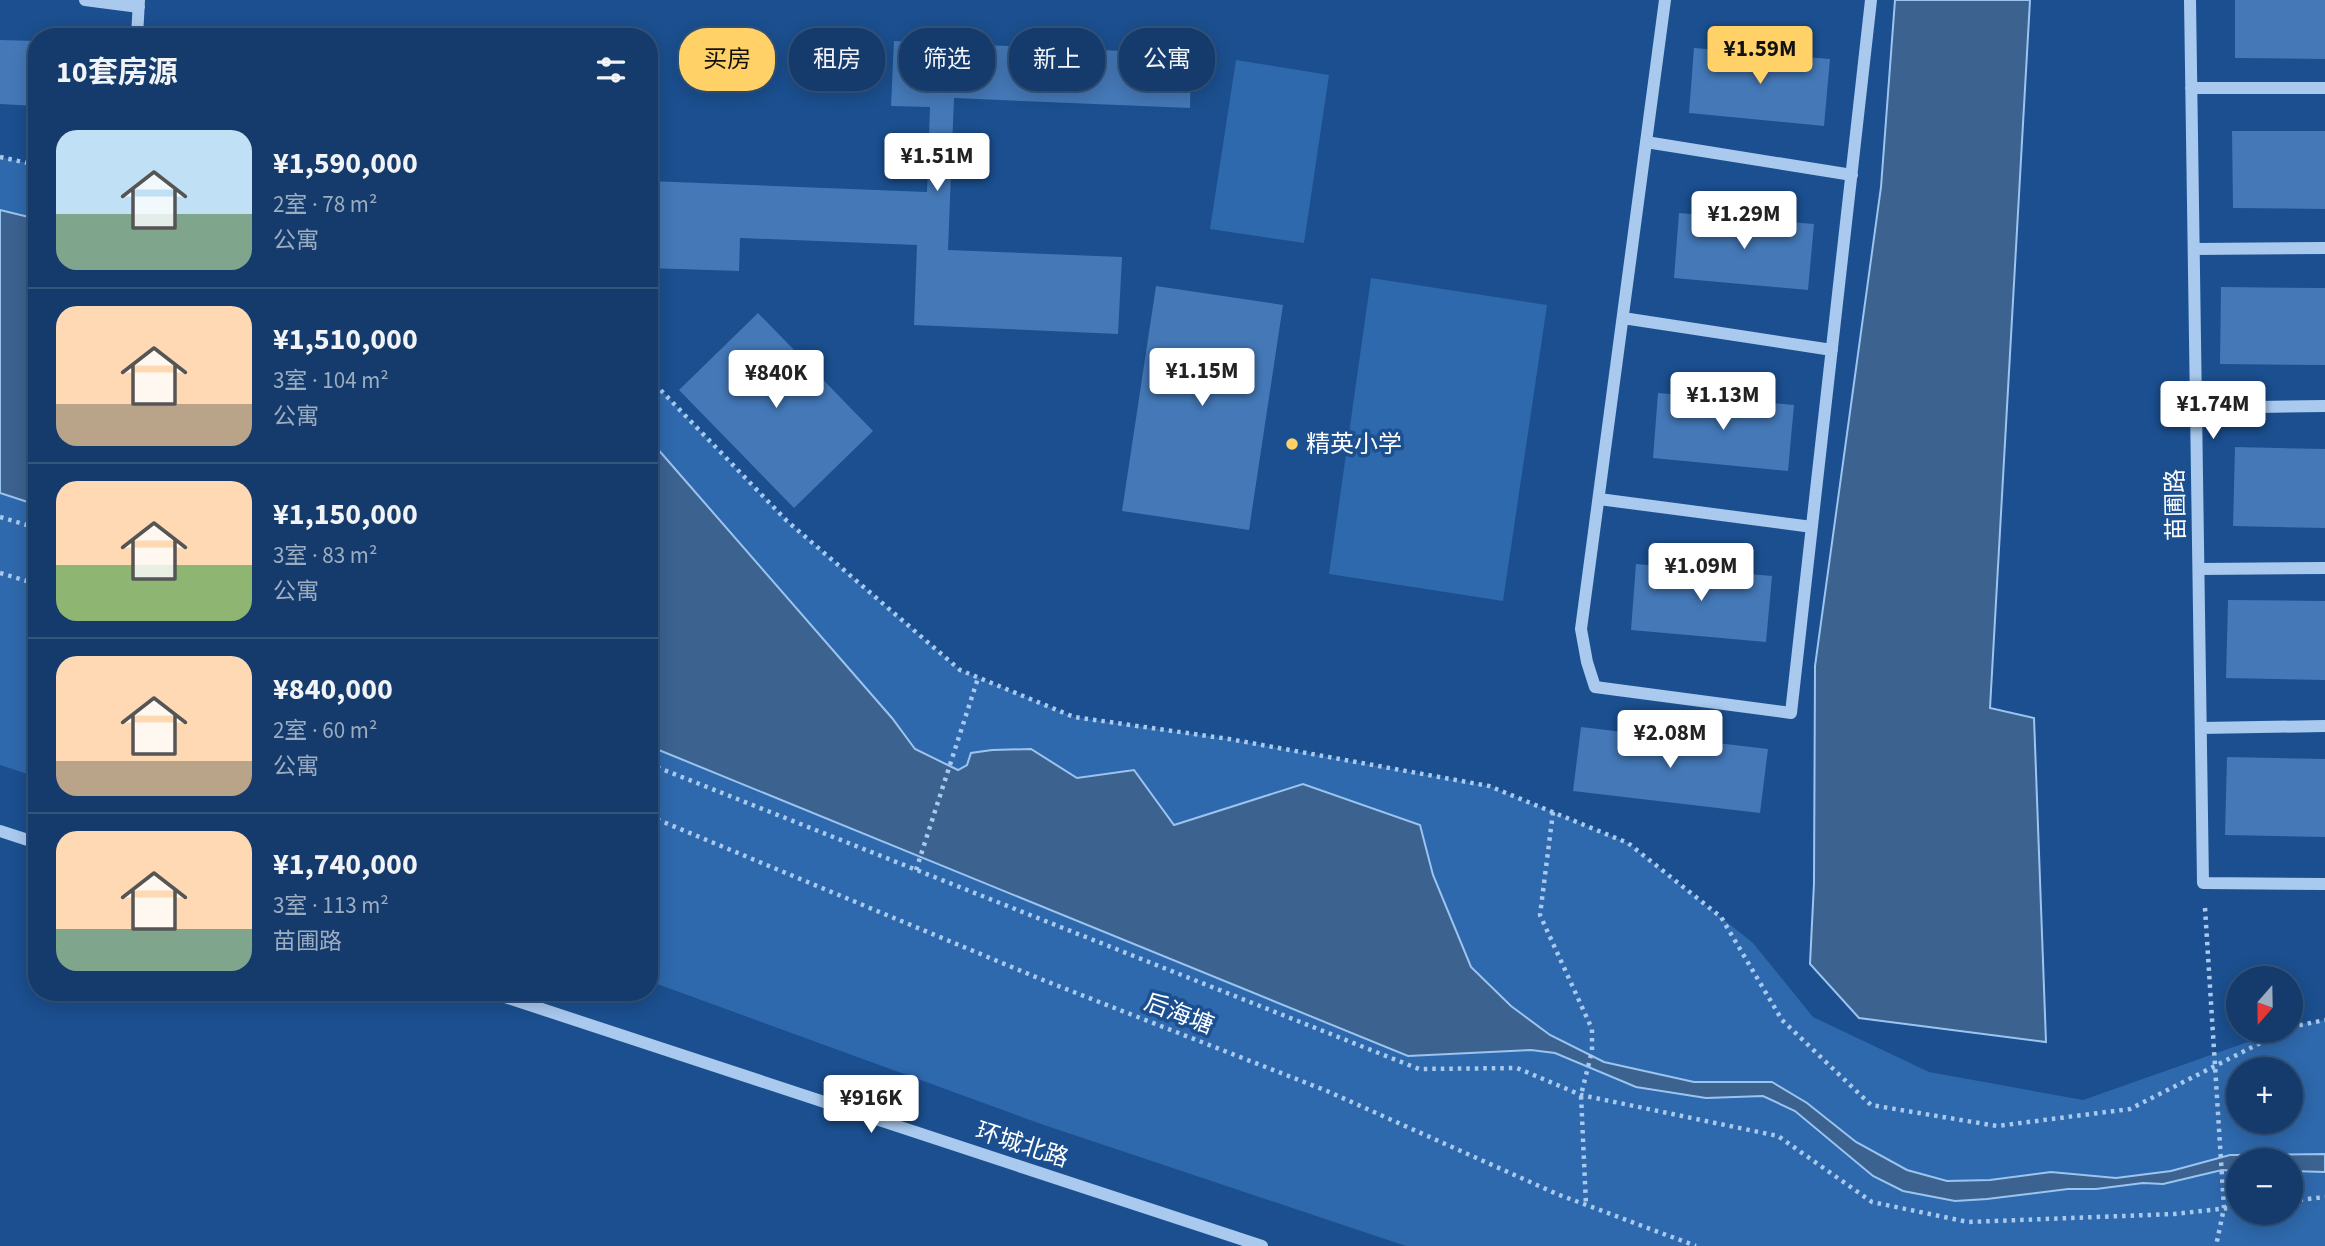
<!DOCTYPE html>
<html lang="zh">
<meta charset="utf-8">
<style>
:root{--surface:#143b6b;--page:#214673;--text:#f1f3f6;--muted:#9dadc1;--line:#33557e;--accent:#ffd166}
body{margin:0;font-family:"Source Sans 3","Noto Sans SC",sans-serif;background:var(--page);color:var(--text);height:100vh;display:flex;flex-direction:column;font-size:26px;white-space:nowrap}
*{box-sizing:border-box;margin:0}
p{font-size:23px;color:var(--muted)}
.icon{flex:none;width:38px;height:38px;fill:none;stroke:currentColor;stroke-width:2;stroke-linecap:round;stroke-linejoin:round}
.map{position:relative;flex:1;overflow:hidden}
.details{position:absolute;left:28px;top:28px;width:630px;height:973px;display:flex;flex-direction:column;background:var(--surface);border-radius:28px;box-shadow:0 4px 18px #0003,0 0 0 2px var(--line)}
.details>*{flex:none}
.guide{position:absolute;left:679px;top:28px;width:665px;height:63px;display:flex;gap:14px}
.needle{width:46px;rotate:200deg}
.fabs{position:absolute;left:2226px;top:966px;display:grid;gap:14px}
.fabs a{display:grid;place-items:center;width:77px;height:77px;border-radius:50%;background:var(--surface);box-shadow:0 4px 18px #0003,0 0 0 2px var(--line);font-size:35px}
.price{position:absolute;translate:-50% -60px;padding:0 16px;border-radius:7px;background:#fff;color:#222;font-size:23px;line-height:46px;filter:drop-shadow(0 2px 4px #0008)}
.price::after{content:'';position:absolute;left:50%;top:42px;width:21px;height:16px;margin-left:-10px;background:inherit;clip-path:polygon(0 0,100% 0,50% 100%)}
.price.active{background:var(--accent);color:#111}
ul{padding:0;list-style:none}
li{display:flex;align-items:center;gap:21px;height:175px;padding:0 28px}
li+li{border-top:2px solid var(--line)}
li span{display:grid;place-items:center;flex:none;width:196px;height:140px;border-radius:21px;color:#555}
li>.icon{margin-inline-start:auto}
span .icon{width:84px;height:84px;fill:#fffc;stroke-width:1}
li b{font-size:30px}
h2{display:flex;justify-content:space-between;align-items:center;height:84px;padding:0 28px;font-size:30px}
.tag{padding:0 24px;border-radius:28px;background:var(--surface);box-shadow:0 4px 18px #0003,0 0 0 2px var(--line);font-size:24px;line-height:63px}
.tag.active{background:var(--accent);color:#111}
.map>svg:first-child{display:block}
.green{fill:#2e69ad;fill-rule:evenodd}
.water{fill:#3c6290;stroke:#9cc4f0;stroke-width:2}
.building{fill:#4478b7}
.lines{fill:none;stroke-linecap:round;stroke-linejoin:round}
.path{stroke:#a9c9ee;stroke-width:4.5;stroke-dasharray:3.5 5;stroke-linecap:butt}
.minor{stroke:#a9c9ee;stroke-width:12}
.poi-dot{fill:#ffd166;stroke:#1b4f8f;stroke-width:2.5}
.labels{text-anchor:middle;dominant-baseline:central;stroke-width:7;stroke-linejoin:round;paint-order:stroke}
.poi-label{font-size:24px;fill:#fff;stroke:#1b4f8f;text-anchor:start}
.street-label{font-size:24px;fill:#fff;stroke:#1b4f8f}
</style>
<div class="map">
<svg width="2325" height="1246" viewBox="0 0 2325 1246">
<rect width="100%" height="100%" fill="#1b4f8f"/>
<path class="green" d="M1236,60L1329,75L1304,243L1210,229Z
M0,157L37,165V777L0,765Z
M1371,278L1547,305L1503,601L1329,574Z
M649,378L787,521L960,670L1074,717L1229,739L1489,786L1628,843L1753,943L1813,1017L1929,1072L2083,1100L2279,1031H2291V1027L2295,1025L2325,1020V1246H1406L1041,1124L649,981ZM2238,1069H2291V1122H2238ZM2238,1160H2291V1213H2238Z"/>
<path class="water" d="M1895,0H2030L1990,708L2034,718L2046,1042L1859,1018L1810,964L1814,883L1815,666L1881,187Z
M0,210L37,219V505L0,493Z
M649,439L892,718L915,749L958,770L967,765L971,753L992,750L1031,749L1077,778L1134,770L1174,825L1303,784L1420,825L1433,875L1471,967L1511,1006L1550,1035L1604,1062L1694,1082H1772L1807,1103L1856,1142L1907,1170L1947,1181L1990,1180L2051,1172L2116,1178L2171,1171L2230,1155L2325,1154V1172L2291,1171V1160H2238V1171L2222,1170L2163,1184L2143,1183L2096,1189H2068L1987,1199L1955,1201L1903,1191L1873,1176L1795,1111L1763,1096L1706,1098L1636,1087L1555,1053L1531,1050L1408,1056L649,746Z"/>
<path class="building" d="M2235,0H2325V59L2235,58Z
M0,40L37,41V106L0,104Z
M894,41L1191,54L1190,108L954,98L948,250L1122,257L1118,334L914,325L917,245L740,238L739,271L649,268V181L927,192L930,107L891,106Z
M1694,48L1830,59L1824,126L1689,113Z
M2232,131H2325V209L2233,208Z
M1679,213L1814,224L1808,290L1674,278Z
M1156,286L1283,305L1249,530L1122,511Z
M2221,287L2325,288V365L2220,364Z
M758,313L873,431L794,508L679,390Z
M1658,393L1794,405L1788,471L1653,458Z
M2235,447L2325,449V528L2233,526Z
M1636,564L1772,576L1766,642L1631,630Z
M2228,600L2325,601V680L2226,678Z
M1581,727L1768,749L1760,813L1573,791Z
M2227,757L2325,759V837L2225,835Z"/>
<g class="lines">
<path class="path" d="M0,157L37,165
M649,378L787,521L960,670L1074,717L1229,739L1489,786L1628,843L1721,917L1782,1020L1871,1105L1997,1126L2130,1109L2284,1031
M0,517L37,528
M0,573L37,584
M649,764L1419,1069L1517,1068L1581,1095L1778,1136L1872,1202L1968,1222L2174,1214L2238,1207
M1553,812L1540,915L1592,1029V1051L1581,1095L1586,1205
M649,816L1043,980L1327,1091L1557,1194L1696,1246
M916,870L978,678
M2205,908L2224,1208L2216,1246
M2291,1027L2325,1020
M2291,1201L2325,1197"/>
<path class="minor" d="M85,0L139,7
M1665,0L1581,629L1587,662L1595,687L1791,713L1871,0
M2190,0L2203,883L2325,884
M137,37L139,0
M2191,88H2325
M1646,142L1852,175
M2194,249L2325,248
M1623,318L1832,350
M2196,408L2325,406
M1599,499L1812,527
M2199,569L2325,568
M2201,728L2325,726
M0,831L37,843
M490,992L1262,1246"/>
</g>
<circle class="poi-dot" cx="1292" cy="444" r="7"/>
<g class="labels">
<g class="poi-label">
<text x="1306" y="444">精英小学</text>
</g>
<g class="street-label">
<text transform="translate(2176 505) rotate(-91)">苗圃路</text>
<text transform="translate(1179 1014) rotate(21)">后海塘</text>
<text transform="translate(1022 1145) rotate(18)">环城北路</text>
</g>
</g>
</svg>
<div class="fabs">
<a><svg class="needle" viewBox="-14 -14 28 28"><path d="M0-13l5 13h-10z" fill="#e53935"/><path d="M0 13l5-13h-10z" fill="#9dadc1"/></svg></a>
<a>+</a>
<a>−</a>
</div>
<b class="price active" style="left:1760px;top:86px">¥1.59M</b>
<b class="price" style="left:937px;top:193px">¥1.51M</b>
<b class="price" style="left:1744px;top:251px">¥1.29M</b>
<b class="price" style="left:1202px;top:408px">¥1.15M</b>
<b class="price" style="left:776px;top:410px">¥840K</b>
<b class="price" style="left:1723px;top:432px">¥1.13M</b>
<b class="price" style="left:2213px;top:441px">¥1.74M</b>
<b class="price" style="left:1701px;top:603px">¥1.09M</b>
<b class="price" style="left:1670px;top:770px">¥2.08M</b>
<b class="price" style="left:871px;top:1135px">¥916K</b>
<div class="guide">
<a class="tag active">买房</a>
<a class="tag">租房</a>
<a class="tag">筛选</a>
<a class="tag">新上</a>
<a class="tag">公寓</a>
</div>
<section class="details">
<h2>10套房源<svg class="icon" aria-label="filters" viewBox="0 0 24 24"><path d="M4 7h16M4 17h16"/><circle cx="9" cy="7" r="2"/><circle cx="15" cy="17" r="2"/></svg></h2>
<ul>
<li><span style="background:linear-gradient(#bfe0f5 60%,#7fa58c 0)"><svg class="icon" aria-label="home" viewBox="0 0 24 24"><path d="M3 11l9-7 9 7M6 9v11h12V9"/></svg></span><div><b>¥1,590,000</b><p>2室 · 78 m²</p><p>公寓</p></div></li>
<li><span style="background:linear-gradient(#ffd9b3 70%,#b9a48a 0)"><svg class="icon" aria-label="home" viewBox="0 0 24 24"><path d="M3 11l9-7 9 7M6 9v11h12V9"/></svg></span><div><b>¥1,510,000</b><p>3室 · 104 m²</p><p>公寓</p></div></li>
<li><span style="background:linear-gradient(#ffd9b3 60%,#8fb573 0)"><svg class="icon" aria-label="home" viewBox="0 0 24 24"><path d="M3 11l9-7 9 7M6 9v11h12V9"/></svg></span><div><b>¥1,150,000</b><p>3室 · 83 m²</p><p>公寓</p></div></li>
<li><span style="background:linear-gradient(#ffd9b3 75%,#b9a48a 0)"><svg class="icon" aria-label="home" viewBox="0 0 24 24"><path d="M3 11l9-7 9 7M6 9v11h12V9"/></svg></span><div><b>¥840,000</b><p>2室 · 60 m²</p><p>公寓</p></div></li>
<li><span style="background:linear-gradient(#ffd9b3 70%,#7fa58c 0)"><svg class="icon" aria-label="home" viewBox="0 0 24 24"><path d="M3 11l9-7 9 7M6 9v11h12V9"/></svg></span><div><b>¥1,740,000</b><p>3室 · 113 m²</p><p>苗圃路</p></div></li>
</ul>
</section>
</div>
